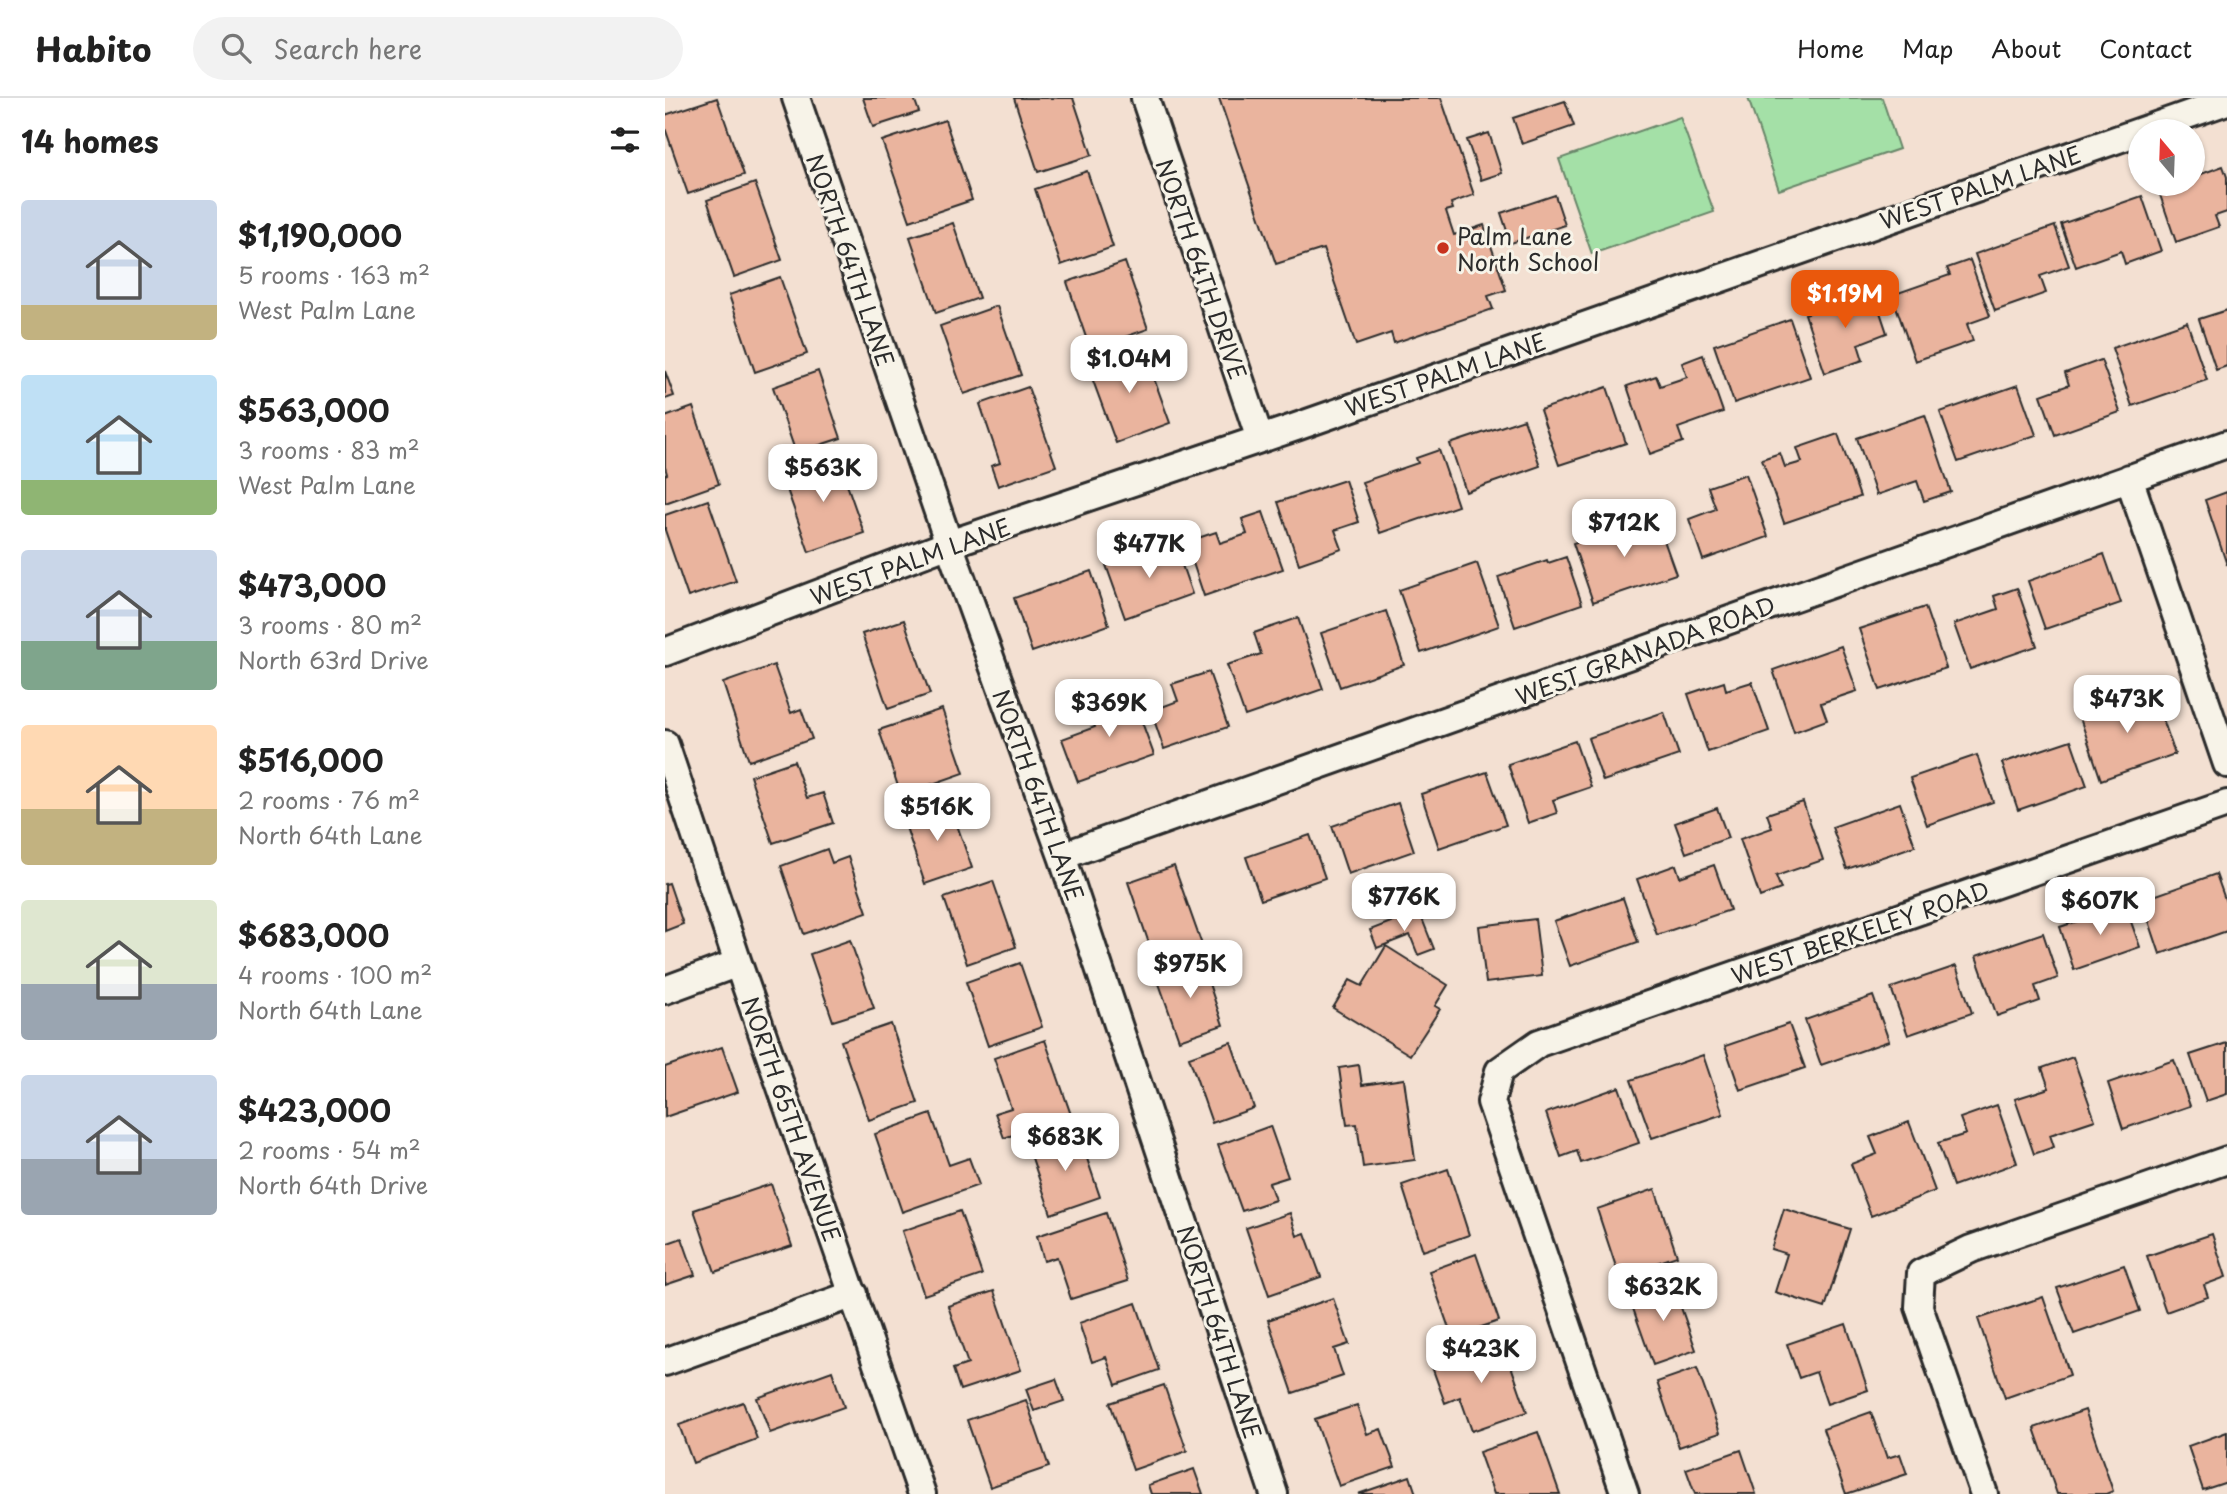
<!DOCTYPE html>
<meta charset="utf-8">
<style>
:root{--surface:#fff;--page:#f2f2f2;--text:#222;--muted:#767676;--line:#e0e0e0;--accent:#ea580c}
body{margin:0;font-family:"Playpen Sans",sans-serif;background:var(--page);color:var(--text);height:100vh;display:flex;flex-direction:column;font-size:26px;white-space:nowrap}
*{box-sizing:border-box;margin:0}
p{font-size:23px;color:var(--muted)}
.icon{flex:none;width:38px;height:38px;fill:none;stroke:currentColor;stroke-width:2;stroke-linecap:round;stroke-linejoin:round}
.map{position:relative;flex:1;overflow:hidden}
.side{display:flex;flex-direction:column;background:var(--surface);width:665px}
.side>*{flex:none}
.needle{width:46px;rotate:341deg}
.tools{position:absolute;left:1463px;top:21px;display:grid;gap:14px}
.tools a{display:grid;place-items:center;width:77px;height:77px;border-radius:50%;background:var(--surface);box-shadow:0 2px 5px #0004;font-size:35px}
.price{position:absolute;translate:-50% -60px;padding:0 16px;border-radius:14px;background:#fff;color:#222;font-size:23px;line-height:46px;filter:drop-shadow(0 2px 4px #0008)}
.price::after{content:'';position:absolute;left:50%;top:42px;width:21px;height:16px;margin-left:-10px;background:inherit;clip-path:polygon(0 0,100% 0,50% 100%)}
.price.active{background:var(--accent);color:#fff}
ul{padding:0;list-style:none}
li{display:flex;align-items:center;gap:21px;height:175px;padding:0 21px}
li span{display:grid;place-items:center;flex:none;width:196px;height:140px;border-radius:7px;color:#555}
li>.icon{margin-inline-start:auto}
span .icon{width:84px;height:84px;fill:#fffc;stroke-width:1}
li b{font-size:30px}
h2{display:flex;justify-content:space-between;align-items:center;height:84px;padding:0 21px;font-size:30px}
header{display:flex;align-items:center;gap:42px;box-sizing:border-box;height:98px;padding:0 35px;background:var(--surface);border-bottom:2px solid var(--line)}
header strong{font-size:33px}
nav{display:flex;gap:38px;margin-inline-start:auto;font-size:24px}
.search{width:490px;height:63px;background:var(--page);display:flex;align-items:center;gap:18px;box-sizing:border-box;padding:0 24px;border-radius:38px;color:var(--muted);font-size:26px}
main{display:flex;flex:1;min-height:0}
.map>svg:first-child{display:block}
.green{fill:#a4e0a7;stroke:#688669;stroke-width:2}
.building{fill:#eab49e;stroke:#2b2b2b;stroke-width:2}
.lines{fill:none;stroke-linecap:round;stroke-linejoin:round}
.street-casing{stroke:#2b2b2b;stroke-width:32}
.street{stroke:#f7f3e8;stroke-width:26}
.poi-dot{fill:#c8321e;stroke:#f7f3e8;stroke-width:2.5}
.labels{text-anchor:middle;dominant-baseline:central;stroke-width:6;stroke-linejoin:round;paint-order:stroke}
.street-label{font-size:23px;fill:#2b2b2b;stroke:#f7f3e8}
.poi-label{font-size:23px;fill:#2b2b2b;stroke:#f7f3e8;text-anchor:start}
</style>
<header>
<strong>Habito</strong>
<div class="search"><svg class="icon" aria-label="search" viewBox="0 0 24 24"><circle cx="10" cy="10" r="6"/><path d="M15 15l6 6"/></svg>Search here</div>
<nav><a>Home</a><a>Map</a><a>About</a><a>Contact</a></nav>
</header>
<main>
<section class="side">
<h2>14 homes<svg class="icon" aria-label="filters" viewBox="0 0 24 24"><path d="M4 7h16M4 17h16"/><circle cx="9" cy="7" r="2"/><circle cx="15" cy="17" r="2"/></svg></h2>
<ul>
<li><span style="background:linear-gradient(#c9d6e8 75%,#c2b280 0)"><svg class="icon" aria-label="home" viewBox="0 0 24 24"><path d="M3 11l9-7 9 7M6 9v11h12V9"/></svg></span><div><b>$1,190,000</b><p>5 rooms · 163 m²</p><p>West Palm Lane</p></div></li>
<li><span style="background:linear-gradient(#bfe0f5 75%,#8fb573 0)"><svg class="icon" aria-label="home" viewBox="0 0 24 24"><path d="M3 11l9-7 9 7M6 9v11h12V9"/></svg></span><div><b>$563,000</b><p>3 rooms · 83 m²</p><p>West Palm Lane</p></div></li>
<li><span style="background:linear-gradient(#c9d6e8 65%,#7fa58c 0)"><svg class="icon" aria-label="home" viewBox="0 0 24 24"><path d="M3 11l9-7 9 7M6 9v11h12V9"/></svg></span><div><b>$473,000</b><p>3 rooms · 80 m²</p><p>North 63rd Drive</p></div></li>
<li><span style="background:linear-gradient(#ffd9b3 60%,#c2b280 0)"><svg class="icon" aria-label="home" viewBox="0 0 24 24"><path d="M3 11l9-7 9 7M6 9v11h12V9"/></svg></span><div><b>$516,000</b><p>2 rooms · 76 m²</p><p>North 64th Lane</p></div></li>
<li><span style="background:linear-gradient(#dfe7d0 60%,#9aa5b1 0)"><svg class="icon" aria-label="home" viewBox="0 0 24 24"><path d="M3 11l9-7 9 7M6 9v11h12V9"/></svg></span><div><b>$683,000</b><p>4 rooms · 100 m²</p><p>North 64th Lane</p></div></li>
<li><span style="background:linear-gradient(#c9d6e8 60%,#9aa5b1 0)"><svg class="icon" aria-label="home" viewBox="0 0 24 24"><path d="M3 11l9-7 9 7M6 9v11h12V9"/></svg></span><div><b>$423,000</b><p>2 rooms · 54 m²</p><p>North 64th Drive</p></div></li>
</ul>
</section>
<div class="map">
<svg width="1562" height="1396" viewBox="0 0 1562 1396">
<rect width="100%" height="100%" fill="#f3e0d2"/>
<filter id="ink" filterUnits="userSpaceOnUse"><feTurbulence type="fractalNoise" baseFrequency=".0143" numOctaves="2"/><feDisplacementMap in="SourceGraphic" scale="14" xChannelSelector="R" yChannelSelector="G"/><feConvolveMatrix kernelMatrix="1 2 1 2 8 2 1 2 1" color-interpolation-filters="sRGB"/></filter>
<g filter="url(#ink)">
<path class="green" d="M1083,0H1217L1234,51L1114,92Z
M1015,19L1049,114L927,156L894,61Z"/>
<path class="building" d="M52,0L79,77L23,96L0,30V17Z
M198,0H249L254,14L208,29Z
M349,0H408L427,57L373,74Z
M554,0H776L809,97L786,105L788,111L781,113L789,137L819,127L841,192L823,198L828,211L729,245L726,235L691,247L658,151L611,166Z
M900,3L909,28L857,46L848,20Z
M280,22L307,102L245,123L217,43Z
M824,35L837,75L816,82L802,42Z
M1558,68L1562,79V114L1550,118L1554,129L1511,144L1493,91L1508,86H1528V79Z
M422,73L448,149L396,167L370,91Z
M90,85L117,162L69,179L42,102Z
M890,97L900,127L846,145L836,115Z
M1477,98L1496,153L1460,166L1456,153L1411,169L1396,126Z
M288,125L314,200L271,215L245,139Z
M1390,128L1404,168L1375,178L1381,195L1330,213L1310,156Z
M1305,162L1325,218L1302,226L1308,243L1250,263L1227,197L1285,177L1282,170Z
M460,164L483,231L425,251L402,184Z
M115,179L142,256L90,274L64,197Z
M1208,193L1222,235L1193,246L1198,262L1160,275L1140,216Z
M332,208L356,277L299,296L275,228Z
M1562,212V268L1551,272L1534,221Z
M1125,221L1145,279L1069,305L1049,247Z
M1522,224L1542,282L1467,308L1447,250Z
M478,250L505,325L451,345L423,269Z
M1038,257L1058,314L1013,330L1018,344L985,356L962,288L991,278L995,288L1022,279L1017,265Z
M1436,262L1455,314L1390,337L1376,297L1404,287L1400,275Z
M0,273L9,298L0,301Z
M153,273L176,340L131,355L108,289Z
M1353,287L1371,337L1293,364L1275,314Z
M363,289L391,368L333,388L326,368L335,365L315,306Z
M942,289L961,345L894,367L875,312Z
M28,309L54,386L0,405V377L2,376L0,369V319Z
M1260,317L1286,394L1259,403L1252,383L1211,397L1192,340Z
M859,321L875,368L801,394L785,346Z
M1173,336L1195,399L1119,425L1097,361L1115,355L1120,369L1137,364L1132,350Z
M774,352L793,408L715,435L697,384L753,365L751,360Z
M172,358L199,435L144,454L117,377Z
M1081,376L1103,439L1038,462L1024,421L1051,411L1043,389Z
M680,382L694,424L670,432L677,451L634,466L613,404Z
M1562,394V467L1540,402Z
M43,402L71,483L23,499L0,432V417Z
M598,414L618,471L539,498L521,444L551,434L555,445L582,436L577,421Z
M990,417L1011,476L928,504L908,445Z
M509,444L527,496L460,520L441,467Z
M1439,456L1456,505L1380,531L1363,483Z
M901,459L917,506L850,529L833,479L882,462L883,465Z
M812,465L834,528L756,555L734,492Z
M426,473L444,527L367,554L349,500Z
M1352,490L1372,548L1305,571L1289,526L1333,511L1329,498Z
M1260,509L1281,570L1215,592L1194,531Z
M721,513L739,567L675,589L656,535Z
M633,520L658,591L580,618L562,567L596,556L589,535Z
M239,522L265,596L223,611L197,536Z
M1176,548L1192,593L1156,605L1162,622L1129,634L1108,572Z
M109,567L126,615L136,611L147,641L84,663L58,585Z
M544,574L563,629L499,651L486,613L513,603L507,586Z
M1059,584L1061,592L1087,584L1104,633L1043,654L1023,596Z
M1488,592L1510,656L1436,682L1414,617Z
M466,594L489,657L413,684L397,641L430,629L423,610Z
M277,611L299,675L236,697L214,632Z
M999,614L1014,657L938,683L923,640Z
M1406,642L1422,688L1353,712L1337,665Z
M910,643L926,689L888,702L892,715L863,725L843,666Z
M1312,657L1328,704L1262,727L1245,680Z
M129,663L142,700L158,695L168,725L108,745L85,678Z
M822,674L841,727L774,750L756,696Z
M284,704L307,770L260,786L238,720Z
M1138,704L1158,762L1111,778L1116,791L1095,799L1075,741L1107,730L1102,716Z
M733,705L749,753L683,776L667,728Z
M1235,705L1250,748L1182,771L1167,729Z
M1052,710L1063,740L1021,755L1010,725Z
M645,737L660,780L596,802L581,759Z
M162,751L167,765L183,759L202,814L139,836L116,768Z
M1011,767L1015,779L1049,767L1065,812L992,837L972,781Z
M509,768L537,847L490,863L463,784Z
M1551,776L1562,807V833L1495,856L1477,802Z
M328,783L351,849L302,866L279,800Z
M4,785L18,826L0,833V786Z
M958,800L973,844L905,868L889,823Z
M1460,807L1475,849L1409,872L1395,829Z
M754,813L769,851L753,857L745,837L712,850L705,832Z
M870,821L877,878L821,885L814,828Z
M1378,835L1393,880L1370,888L1375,903L1332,918L1311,858Z
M185,842L209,910L168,923L145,856Z
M721,848L783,887L770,908L775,911L745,957L668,910L685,882L697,888Z
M536,862L558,927L514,942L491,877Z
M355,865L377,929L323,948L301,884Z
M1291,868L1307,915L1243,937L1226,890Z
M1208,898L1224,943L1156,967L1140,922Z
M226,926L253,1005L204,1022L176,943Z
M1124,926L1140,970L1075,992L1060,948Z
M380,942L406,1017L339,1040L330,1015L346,1010L329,960Z
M566,944L589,1010L547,1025L524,959Z
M1562,945V996L1541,1003L1525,957Z
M57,949L73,994L0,1019V969Z
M1038,957L1058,1016L987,1040L966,982Z
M1408,959L1430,1022L1385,1037L1389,1049L1369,1056L1350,1001L1384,990L1377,970Z
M1509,962L1525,1008L1458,1031L1443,985Z
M694,967L697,987L739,981L750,1062L698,1069L692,1026L682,1027L674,970Z
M954,989L974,1045L916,1065L912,1053L896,1059L881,1015Z
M1332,1007L1352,1065L1288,1088L1273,1045L1301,1036L1295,1020Z
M266,1016L284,1067L304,1060L314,1087L237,1114L210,1036Z
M1244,1024L1270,1093L1206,1118L1186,1066L1212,1056L1205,1039Z
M605,1028L623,1079L604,1085L610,1102L577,1113L553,1047Z
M413,1034L435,1099L386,1116L364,1051Z
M783,1071L804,1137L758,1153L737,1087Z
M106,1086L127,1148L50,1174L29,1112Z
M990,1091L1012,1158L954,1178L932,1111Z
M1119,1111L1185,1131L1160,1210L1110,1194L1122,1156L1106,1151Z
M295,1113L317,1177L259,1197L237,1133Z
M441,1115L463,1183L406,1201L392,1159L379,1163L372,1138Z
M625,1115L632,1138L640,1135L656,1179L604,1197L581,1130Z
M1547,1136L1561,1179L1539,1187L1543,1199L1501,1214L1482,1158Z
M17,1140L30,1177L0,1187V1146Z
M811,1156L834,1223L787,1239L764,1173Z
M1459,1167L1475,1213L1409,1236L1392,1190Z
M1007,1184L1031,1252L988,1267L964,1199Z
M329,1193L356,1272L295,1292L288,1271L303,1266L283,1208Z
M1378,1199L1405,1277L1340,1300L1313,1221Z
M668,1200L684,1246L669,1251L678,1278L628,1295L603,1222Z
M471,1205L494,1272L451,1287L441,1259L427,1264L414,1225Z
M1181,1226L1203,1292L1162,1306L1151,1274L1134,1280L1122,1246Z
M837,1242L862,1314L807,1333L795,1299L780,1305L766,1266Z
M1032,1270L1055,1335L1014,1349L992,1284Z
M167,1273L179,1309L105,1335L92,1300Z
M391,1281L399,1303L369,1313L361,1291Z
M499,1287L522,1353L468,1372L445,1305Z
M361,1302L384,1369L325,1389L302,1322Z
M78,1304L92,1341L28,1365L14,1327Z
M692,1307L702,1336L716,1331L730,1369L674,1388L650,1321Z
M1420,1312L1448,1393L1441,1396H1392L1369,1330Z
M1206,1314L1222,1360L1235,1356L1242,1376L1181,1396L1158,1331Z
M873,1334L895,1396H829L814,1354Z
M1562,1334V1384L1538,1392L1523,1348Z
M1076,1352L1091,1396H1030L1021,1371Z
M529,1371L538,1396H486L483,1387Z
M745,1378L751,1396H693Z"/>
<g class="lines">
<defs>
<path id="street" d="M131,0L284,446L397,758L609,1396
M480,0L595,341
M1464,380L1562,666
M0,554L284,446L631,329L1562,3
M0,646L73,865L257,1396
M397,758L1562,346
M0,892L73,865
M0,1264L189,1196
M960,1396L826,1004L834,973L874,945L1562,706
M1319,1396L1254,1209L1256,1175L1306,1151L1562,1062"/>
</defs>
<use href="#street" class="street-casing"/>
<use href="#street" class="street"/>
</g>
</g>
<circle class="poi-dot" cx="778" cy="150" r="7"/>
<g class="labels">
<g class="street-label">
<text transform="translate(1315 89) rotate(-19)">WEST PALM LANE</text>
<text transform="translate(186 162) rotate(71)">NORTH 64TH LANE</text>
<text transform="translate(537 171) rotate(71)">NORTH 64TH DRIVE</text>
<text transform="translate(780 276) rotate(-19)">WEST PALM LANE</text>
<text transform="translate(245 463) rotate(-20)">WEST PALM LANE</text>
<text transform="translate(980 552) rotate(-20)">WEST GRANADA ROAD</text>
<text transform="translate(374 697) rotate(70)">NORTH 64TH LANE</text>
<text transform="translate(1195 834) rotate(-19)">WEST BERKELEY ROAD</text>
<text transform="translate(127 1021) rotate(71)">NORTH 65TH AVENUE</text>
<text transform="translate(555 1234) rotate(72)">NORTH 64TH LANE</text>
</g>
<g class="poi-label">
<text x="792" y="137">Palm Lane<tspan x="792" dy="26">North School</tspan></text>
</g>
</g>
</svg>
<div class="tools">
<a><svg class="needle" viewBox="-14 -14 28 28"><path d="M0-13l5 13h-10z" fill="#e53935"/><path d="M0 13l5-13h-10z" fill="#767676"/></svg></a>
</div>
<b class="price active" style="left:1180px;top:232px">$1.19M</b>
<b class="price" style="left:464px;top:297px">$1.04M</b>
<b class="price" style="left:158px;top:406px">$563K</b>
<b class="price" style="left:959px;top:461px">$712K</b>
<b class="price" style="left:484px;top:482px">$477K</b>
<b class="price" style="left:1462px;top:637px">$473K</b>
<b class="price" style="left:444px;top:641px">$369K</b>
<b class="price" style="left:272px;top:745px">$516K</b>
<b class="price" style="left:739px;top:835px">$776K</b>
<b class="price" style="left:1435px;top:839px">$607K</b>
<b class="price" style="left:525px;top:902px">$975K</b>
<b class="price" style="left:400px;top:1075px">$683K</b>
<b class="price" style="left:998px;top:1225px">$632K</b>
<b class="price" style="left:816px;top:1287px">$423K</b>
</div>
</main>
